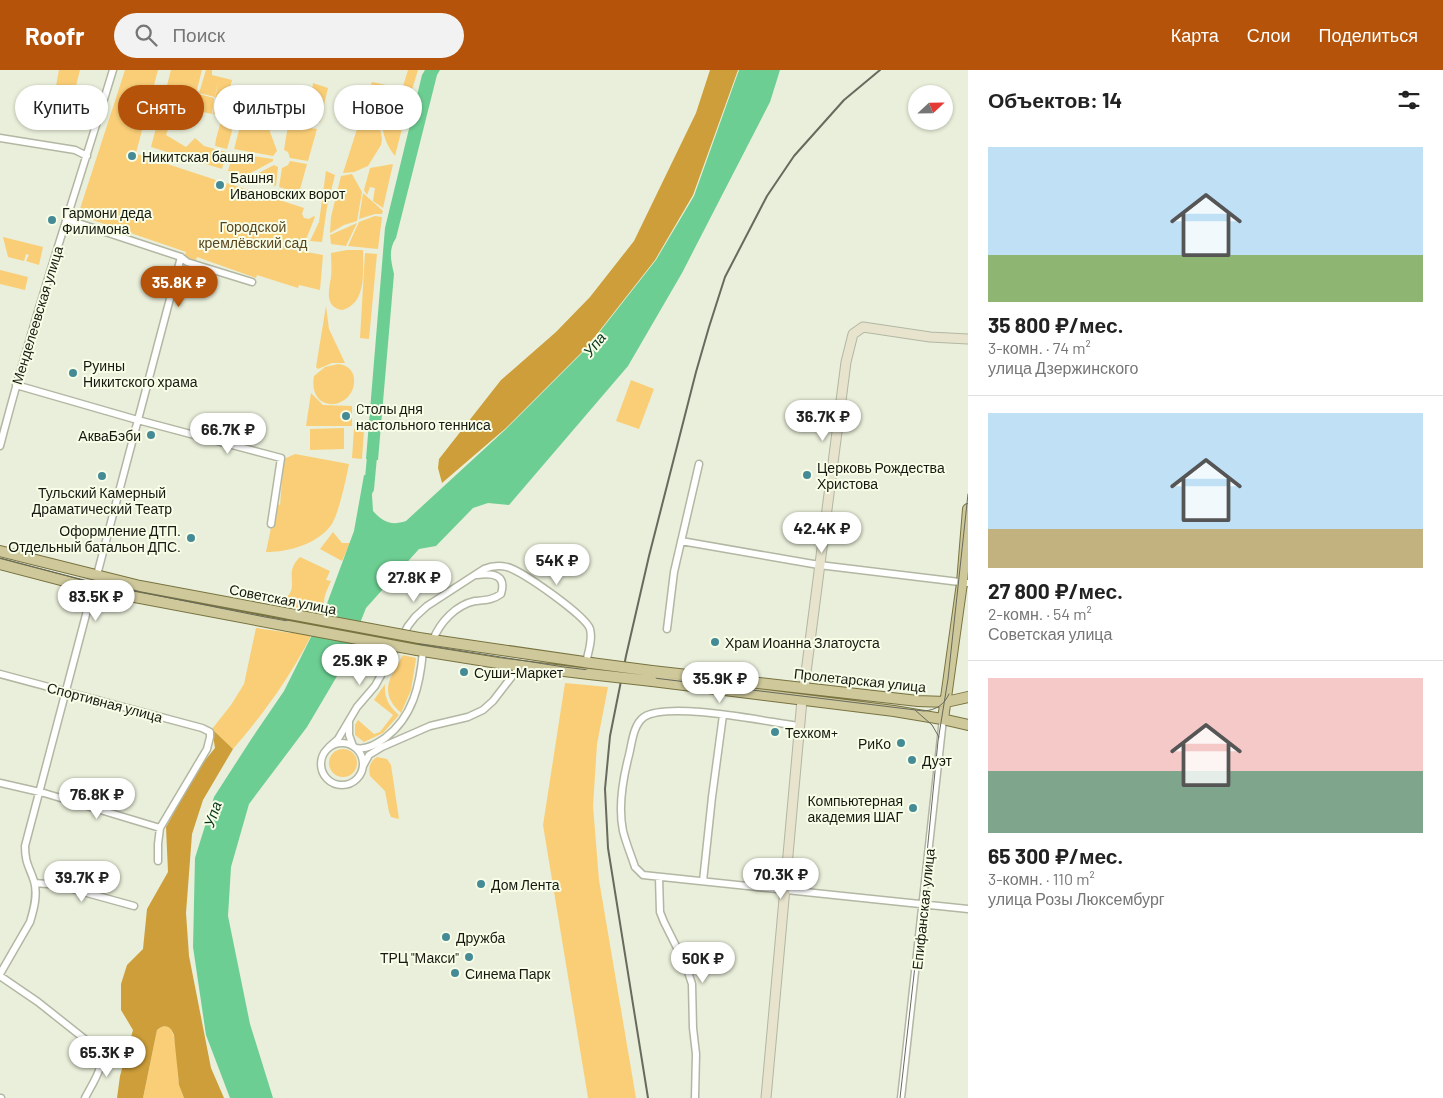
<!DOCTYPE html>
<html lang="ru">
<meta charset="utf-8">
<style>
:root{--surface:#fff;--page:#f2f2f2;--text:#222;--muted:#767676;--line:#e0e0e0;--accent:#b45309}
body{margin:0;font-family:Barlow,sans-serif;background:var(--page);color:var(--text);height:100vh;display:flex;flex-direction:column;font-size:19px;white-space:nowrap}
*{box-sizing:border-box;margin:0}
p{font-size:16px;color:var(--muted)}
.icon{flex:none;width:28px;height:28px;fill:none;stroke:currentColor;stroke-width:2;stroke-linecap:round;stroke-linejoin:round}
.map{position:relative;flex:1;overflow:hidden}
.details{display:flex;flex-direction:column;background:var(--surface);width:475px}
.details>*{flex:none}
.guide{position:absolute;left:15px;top:15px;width:475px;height:45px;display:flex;gap:10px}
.needle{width:32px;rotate:68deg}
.tools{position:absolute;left:908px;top:15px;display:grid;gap:10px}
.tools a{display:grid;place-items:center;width:45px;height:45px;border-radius:50%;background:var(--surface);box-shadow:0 1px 4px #0004;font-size:25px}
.price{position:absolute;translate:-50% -42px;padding:0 11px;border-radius:18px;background:#fff;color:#222;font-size:16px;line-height:32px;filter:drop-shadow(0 1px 2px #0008)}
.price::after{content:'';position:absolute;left:50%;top:30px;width:15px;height:11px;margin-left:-8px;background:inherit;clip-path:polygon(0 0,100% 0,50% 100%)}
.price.active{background:var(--accent);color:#fff}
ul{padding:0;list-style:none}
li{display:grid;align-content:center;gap:10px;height:265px;padding:0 20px}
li+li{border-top:1px solid var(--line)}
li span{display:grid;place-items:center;height:155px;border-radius:0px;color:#555}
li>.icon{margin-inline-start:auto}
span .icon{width:90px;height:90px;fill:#fffc;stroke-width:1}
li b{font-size:21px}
h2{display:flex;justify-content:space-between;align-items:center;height:60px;padding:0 20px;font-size:21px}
.pill{padding:0 18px;border-radius:22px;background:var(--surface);box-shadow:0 1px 4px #0004;font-size:18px;line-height:45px}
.pill.active{background:var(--accent);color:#fff}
header{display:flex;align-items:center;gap:30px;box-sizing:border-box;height:70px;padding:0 25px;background:var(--accent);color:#fff}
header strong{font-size:24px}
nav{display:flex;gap:28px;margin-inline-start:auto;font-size:18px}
.search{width:350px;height:45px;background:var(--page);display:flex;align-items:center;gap:12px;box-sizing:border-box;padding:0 18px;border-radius:28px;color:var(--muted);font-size:19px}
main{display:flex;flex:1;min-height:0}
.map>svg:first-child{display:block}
.green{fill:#face77}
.forest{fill:#cd9e39}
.water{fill:#6cce92}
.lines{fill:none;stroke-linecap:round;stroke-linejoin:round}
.river{stroke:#6cce92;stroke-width:10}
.street-casing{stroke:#b2b7a3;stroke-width:9}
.secondary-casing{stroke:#b2b7a3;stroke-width:11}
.primary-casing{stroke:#797340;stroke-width:12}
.street{stroke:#fff;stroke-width:6}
.secondary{stroke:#e7e3cd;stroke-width:9}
.primary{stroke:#cec89b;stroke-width:10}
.tram{stroke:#676a5d;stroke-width:1}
.rail{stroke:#676a5d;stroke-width:2}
.primary-bridge-casing{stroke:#797340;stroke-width:12;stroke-linecap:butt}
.primary-bridge{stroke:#cec89b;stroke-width:10}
.poi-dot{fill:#458b96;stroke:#f7fde7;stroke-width:2}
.labels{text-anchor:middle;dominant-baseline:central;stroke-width:4;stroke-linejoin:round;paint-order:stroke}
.poi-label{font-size:14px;fill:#171911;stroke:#f7fde7;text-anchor:start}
.park-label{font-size:14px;fill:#5b471f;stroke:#f7fde7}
.street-label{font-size:14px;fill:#171911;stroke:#f7fde7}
.water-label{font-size:15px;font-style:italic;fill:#08341c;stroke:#f7fde7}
</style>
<header>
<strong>Roofr</strong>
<div class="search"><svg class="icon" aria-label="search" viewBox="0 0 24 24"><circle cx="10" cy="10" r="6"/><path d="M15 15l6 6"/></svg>Поиск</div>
<nav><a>Карта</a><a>Слои</a><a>Поделиться</a></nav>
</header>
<main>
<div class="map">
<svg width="968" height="1028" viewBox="0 0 968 1028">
<rect width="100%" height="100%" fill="#e9efda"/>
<path class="green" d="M59,0H80L75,20L56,16Z
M125,0H158L136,83L129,82L127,86L128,89L135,91L137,84L216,110L214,118L224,121L227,113L304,138L302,144L304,148L309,149L314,146L315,147L305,172L299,170L295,180L323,185L320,220L299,215L298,218L257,205L256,208L197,187L196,191L185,187L186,182L78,145Z
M171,0H202L194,31L181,26L166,65L186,77L195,68L204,76L226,82L222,99L151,77Z
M206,0H212V5L232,10L222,46L213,44L218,10L215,27L199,23Z
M408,0H418L411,23L399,29Z
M372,12L386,15L382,31L366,32Z
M313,13L328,18L320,52L308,50Z
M253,15L271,18L266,51L271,52L269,59L277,81L273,86L234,79L250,19Z
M55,21L74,25L70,38L56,35L55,42L34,37V34L40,36L53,27Z
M230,22L242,25L227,79L215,76L216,69L219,70L216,69L220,54L228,55L221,53L225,39L231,41L225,38Z
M199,24L214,28L212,44L195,40Z
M410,27L395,86C382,70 380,53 384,33L398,32Z
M381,33L379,52L382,69L381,75L368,96L354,102L343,103L365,34Z
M288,55L317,59L308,91L290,88L288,82L284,80Z
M233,83L273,89V91L245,106L228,101Z
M290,91L307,94L299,123L279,117L282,98L288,95Z
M393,94L383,138L373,131L375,118L370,117L367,125L364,120L370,98Z
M274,95L278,97L276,116L249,108Z
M326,101L335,105L327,137L322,172L310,171L319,152Z
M352,104L362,122L357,151L344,155L330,163L331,147L341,106Z
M363,123L383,141L382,144H375L359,149Z
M375,146L382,147L378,179L348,176L359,152Z
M357,153L346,176L331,174L330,165Z
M3,167L43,177L39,195L26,191L29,185L26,184L24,191L8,187Z
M347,180H363C363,201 367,234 342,240C324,237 329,220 331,207C332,199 331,191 331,183Z
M365,183L377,184L369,269L360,268Z
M0,200L28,207L25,220L0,214Z
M326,236L329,259L345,293H332L318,299L316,297Z
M338,294C346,295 353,299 354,308C357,340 307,346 314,306L325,297Z
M631,310L654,319L639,359L616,351Z
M311,323L323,335L352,336V356H306Z
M344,358V379L310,380V359Z
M354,359L364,360L362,389L352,388Z
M295,384L349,394C346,409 339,442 332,454C318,474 289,482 266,482L276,434L280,435L284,389Z
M333,462L342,473H350L342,491L320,479Z
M300,487L330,501L326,510L331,511C326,523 324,524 324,536C324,543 313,562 310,568C289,608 263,645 233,679L212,659L231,635L244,614L256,558L291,563L298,538L286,536L284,534C285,528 287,528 290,523C296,511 285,502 300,487Z
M403,585L416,588V589L411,620L401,643C378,622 390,608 403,585Z
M565,613L608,617L597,674L593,736L599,810L636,1028H588L543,755Z
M385,614C384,628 389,636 399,645L383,663L364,672L355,665V655L358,650L374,664L380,662L393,645L374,630Z
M329 693a14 14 0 1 1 28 0a14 14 0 1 1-28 0Z
M377,687L387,689L391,695L399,749L391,747L389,742L385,721L370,706C368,698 370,691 377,687Z
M167,956C179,962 176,999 179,1013C180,1018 182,1023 184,1028H143L157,960L161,957Z"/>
<path class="forest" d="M710,0H738L693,125L655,190L586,278L506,358L442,413L438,398L439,389L501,310L556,262L590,227L634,171L696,43Z
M212,659L233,679L203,730L192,764L186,843L189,886L211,998L224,1028H184L179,1015L174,965C171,956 164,953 157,960L143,1028H117L120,1006L133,960L121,940V914L127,895L143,879L147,839L168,802L166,757L198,699L215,678Z"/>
<path class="water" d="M425,0H440L437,5L396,168C388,180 391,191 394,204L378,390L366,389L385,158L422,5Z
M739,0H780L770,32L682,203L628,296L509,435L488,433L473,438L436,476L419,479L366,538L343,596L307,657L249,734L231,797L228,846L250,954L273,1028H230L206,965L193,877L195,788L214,727L252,668L284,621L325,539L354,461L364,405L374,406L372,425L373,441C383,452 391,456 406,451L506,359L587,278L656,190L694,126Z"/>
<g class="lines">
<path class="river" d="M369,419L373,376"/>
<defs>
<path id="street" d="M0,68L75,80L87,86
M66,149L181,187L187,192L252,212
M16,315L134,349L281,388L271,454
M0,376C33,249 75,125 113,0
M681,471L819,495L968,513
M97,505L181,187
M667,559L674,502L699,394
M433,570C440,552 456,535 475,531C485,530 493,530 501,524C507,504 492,503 477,505
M0,604L202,658L210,662V667L207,679L160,758L158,774V791
M349,651V665L353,676
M799,656C767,652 670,631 644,647C633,655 632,673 629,685C623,708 618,737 623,761C626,773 631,785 635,797L643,805L968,839
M321 694a21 21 0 1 1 42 0a21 21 0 1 1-42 0Z
M329,677L338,669L357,637L375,616L408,556L415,547L427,536L484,499C491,496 499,495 507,497C521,500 586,546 590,559C593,570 588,582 586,593
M356,678C367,680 376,674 385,668C413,647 420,615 423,581
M363,696L369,685L382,677L430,656L468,647L483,640L493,631L520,596
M0,713L44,723L160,758
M659,807L660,842L664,852L686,896L692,914L693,958L696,984L695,1028
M703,811L712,727L723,645
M35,813L58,815L134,836
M0,904L30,852C34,839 38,824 34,811C29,796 25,793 25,776L93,518
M0,906L38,932L101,982C104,998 92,1014 85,1028
M0,1028H1
M901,1028L943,649"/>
<path id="secondary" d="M804,618L846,292L853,264L863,257L930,267L968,269
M766,1028L802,630"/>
<path id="primary" d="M0,481L140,516L290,544
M0,494L103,521L288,556
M419,568L591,593
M417,580L498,593L589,604
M652,601L918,631L946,632L968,627
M652,611L894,641L942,649L968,655
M943,649L962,513L968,439"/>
</defs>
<use href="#street" class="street-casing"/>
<use href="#secondary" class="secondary-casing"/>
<use href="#primary" class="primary-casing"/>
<use href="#street" class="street"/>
<use href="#secondary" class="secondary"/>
<use href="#primary" class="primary"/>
<path class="tram" d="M0,488L95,513L265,547L418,574L564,597L924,641C936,640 944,635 949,624
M915,640L932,655L939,667
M900,1028L922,834L938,671L948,609L968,424"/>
<path class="rail" d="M648,1028L608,778L605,719L610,666L626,586L649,486L696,302L709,257L725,207L767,126L794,86L844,30L880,0"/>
<defs>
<path id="primary-bridge" d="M290,544L419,568
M288,556L417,580
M591,593L652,601
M589,604L652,611"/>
</defs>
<use href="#primary-bridge" class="primary-bridge-casing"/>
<use href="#primary-bridge" class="primary-bridge"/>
</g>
<g class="poi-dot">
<circle cx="132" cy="86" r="5"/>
<circle cx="220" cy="115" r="5"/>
<circle cx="52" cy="150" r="5"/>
<circle cx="73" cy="303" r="5"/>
<circle cx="346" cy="346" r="5"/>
<circle cx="151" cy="365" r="5"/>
<circle cx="807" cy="405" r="5"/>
<circle cx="102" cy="406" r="5"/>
<circle cx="191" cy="468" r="5"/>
<circle cx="715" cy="572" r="5"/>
<circle cx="464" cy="602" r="5"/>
<circle cx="775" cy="662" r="5"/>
<circle cx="901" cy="673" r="5"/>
<circle cx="912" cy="690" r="5"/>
<circle cx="913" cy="738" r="5"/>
<circle cx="481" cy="814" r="5"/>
<circle cx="446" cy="867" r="5"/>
<circle cx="469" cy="887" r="5"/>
<circle cx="455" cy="903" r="5"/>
</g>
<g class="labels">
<g class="poi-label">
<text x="142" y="86">Никитская башня</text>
<text x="230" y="107">Башня<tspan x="230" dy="16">Ивановских ворот</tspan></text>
<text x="62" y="142">Гармони деда<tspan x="62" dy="16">Филимона</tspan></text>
<text x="83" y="295">Руины<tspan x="83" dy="16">Никитского храма</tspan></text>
<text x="356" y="338">Cтолы дня<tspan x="356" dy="16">настольного тенниса</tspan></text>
<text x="141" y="365" text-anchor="end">АкваБэби</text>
<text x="817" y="397">Церковь Рождества<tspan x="817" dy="16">Христова</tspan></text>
<text x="102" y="422" text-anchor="middle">Тульский Камерный<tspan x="102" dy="16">Драматический Театр</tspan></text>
<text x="181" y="460" text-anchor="end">Оформление ДТП.<tspan x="181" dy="16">Отдельный батальон ДПС.</tspan></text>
<text x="725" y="572">Храм Иоанна Златоуста</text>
<text x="474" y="602">Суши-Маркет</text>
<text x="785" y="662">Техком+</text>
<text x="891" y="673" text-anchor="end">РиКо</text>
<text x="922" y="690">Дуэт</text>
<text x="903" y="730" text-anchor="end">Компьютерная<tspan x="903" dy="16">академия ШАГ</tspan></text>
<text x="491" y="814">Дом Лента</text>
<text x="456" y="867">Дружба</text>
<text x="459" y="887" text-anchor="end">ТРЦ "Макси"</text>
<text x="465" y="903">Синема Парк</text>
</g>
<g class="park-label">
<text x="253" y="156">Городской<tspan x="253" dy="16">кремлёвский сад</tspan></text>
</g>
<g class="street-label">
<text transform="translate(37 245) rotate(-73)">Менделеевская улица</text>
<text transform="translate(283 529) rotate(11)">Советская улица</text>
<text transform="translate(860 610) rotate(6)">Пролетарская улица</text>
<text transform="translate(105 632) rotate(15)">Спортивная улица</text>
<text transform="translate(923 839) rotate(-84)">Епифанская улица</text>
</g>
<g class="water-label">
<text transform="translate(594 274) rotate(-51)">Упа</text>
<text transform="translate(212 744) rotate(-71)">Упа</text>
</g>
</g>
</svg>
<div class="tools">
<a><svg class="needle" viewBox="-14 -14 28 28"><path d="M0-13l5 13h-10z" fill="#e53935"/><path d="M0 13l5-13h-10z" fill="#767676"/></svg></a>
</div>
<b class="price active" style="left:179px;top:238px">35.8K ₽</b>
<b class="price" style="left:823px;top:372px">36.7K ₽</b>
<b class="price" style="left:228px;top:385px">66.7K ₽</b>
<b class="price" style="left:822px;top:484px">42.4K ₽</b>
<b class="price" style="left:557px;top:516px">54K ₽</b>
<b class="price" style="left:414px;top:533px">27.8K ₽</b>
<b class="price" style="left:96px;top:552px">83.5K ₽</b>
<b class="price" style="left:360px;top:616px">25.9K ₽</b>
<b class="price" style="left:720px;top:634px">35.9K ₽</b>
<b class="price" style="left:97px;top:750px">76.8K ₽</b>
<b class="price" style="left:781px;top:830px">70.3K ₽</b>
<b class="price" style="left:82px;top:833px">39.7K ₽</b>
<b class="price" style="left:703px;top:914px">50K ₽</b>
<b class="price" style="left:107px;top:1008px">65.3K ₽</b>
<div class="guide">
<a class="pill">Купить</a>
<a class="pill active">Снять</a>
<a class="pill">Фильтры</a>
<a class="pill">Новое</a>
</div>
</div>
<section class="details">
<h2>Объектов: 14<svg class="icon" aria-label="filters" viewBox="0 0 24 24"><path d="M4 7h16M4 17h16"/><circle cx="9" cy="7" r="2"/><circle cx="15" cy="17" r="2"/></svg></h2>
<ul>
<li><span style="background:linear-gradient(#bfe0f5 70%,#8fb573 0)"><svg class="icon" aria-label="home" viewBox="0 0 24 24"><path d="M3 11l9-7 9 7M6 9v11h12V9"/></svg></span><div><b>35 800 ₽/мес.</b><p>3-комн. · 74 m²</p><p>улица Дзержинского</p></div></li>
<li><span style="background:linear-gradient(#bfe0f5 75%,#c2b280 0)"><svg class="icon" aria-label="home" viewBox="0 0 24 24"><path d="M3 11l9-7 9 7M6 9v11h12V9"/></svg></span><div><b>27 800 ₽/мес.</b><p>2-комн. · 54 m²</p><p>Советская улица</p></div></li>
<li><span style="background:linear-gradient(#f6c9c9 60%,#7fa58c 0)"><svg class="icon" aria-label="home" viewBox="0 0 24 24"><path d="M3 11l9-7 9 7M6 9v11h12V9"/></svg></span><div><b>65 300 ₽/мес.</b><p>3-комн. · 110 m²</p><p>улица Розы Люксембург</p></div></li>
</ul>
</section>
</main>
